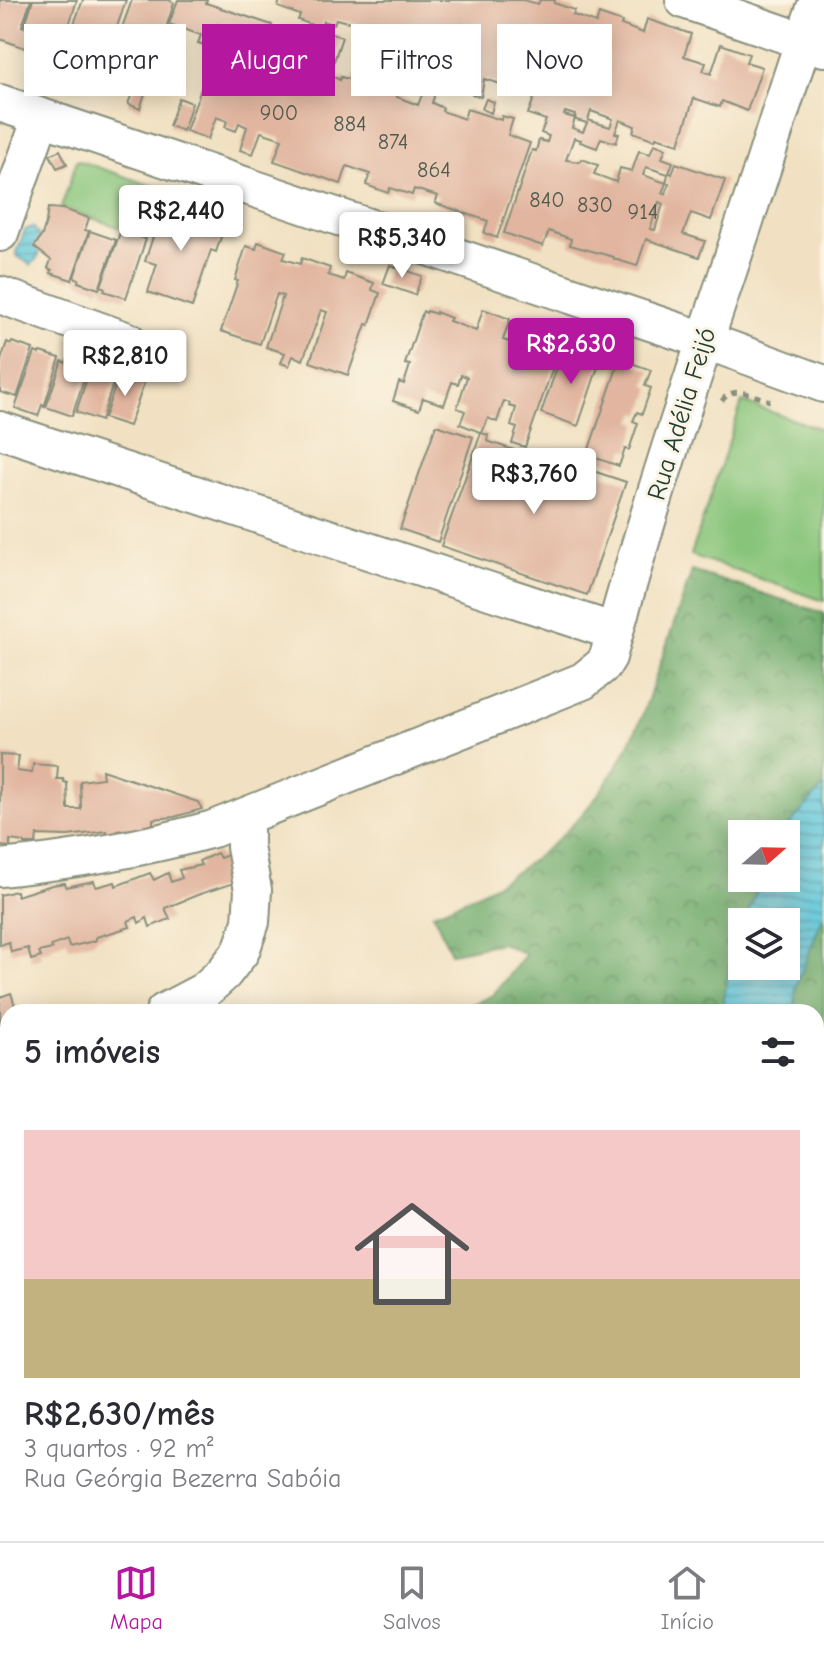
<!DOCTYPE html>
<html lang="pt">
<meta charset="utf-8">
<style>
:root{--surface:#fff;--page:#f2f2f3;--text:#2b2b33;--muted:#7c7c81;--line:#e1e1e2;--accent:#b5179e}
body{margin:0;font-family:"Comic Neue",sans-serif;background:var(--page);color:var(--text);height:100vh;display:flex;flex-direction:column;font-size:30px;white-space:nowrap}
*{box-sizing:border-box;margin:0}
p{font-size:26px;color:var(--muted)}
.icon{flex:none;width:44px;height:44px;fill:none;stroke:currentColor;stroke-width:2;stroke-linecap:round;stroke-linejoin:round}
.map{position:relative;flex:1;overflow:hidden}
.details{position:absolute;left:0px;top:1004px;width:824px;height:538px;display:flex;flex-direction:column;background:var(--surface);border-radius:24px 24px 0 0;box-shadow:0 4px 20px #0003}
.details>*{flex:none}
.guide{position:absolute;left:24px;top:24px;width:776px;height:72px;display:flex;gap:16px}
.needle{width:52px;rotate:70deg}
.fabs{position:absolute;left:728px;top:820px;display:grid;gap:16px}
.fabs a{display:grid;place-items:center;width:72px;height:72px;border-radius:0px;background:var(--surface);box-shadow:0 4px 20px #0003;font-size:40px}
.price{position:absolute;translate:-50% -68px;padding:0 18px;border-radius:8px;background:#fff;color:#222;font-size:26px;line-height:52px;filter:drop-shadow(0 2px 4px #0008)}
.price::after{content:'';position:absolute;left:50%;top:48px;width:24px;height:18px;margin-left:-12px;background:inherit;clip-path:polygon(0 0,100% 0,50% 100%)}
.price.active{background:var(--accent);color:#fff}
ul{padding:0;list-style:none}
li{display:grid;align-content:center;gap:16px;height:424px;padding:0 24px}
li span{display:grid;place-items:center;height:248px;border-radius:0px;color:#555}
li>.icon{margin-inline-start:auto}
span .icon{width:144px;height:144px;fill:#fffc;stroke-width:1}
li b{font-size:34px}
h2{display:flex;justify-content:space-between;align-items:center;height:96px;padding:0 24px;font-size:34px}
.chip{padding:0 28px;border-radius:0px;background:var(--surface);box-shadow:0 4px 20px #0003;font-size:28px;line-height:72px}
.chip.active{background:var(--accent);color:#fff}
.tab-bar{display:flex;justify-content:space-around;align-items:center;height:112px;border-top:2px solid var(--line);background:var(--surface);font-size:22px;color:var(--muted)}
.tab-bar a{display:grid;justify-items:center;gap:4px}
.tab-bar .active{color:var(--accent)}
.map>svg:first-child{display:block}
.forest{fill:url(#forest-crowns);stroke:#46744f;stroke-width:2}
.garden{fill:#88c57a;stroke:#548157;stroke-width:2}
.water{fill:url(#water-rules);stroke:#3f8288;stroke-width:2}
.building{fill:#e1b59f;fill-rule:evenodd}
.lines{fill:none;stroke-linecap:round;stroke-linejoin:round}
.minor-casing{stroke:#888f7b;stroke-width:40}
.path{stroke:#888f7b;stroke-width:5;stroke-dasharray:6 6;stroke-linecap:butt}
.minor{stroke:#fff;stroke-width:36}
.labels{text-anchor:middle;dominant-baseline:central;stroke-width:6;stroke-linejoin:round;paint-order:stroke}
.number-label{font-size:22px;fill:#505b4f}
.street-label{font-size:26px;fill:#1f3d34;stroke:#fcf5e5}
</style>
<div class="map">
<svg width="824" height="1541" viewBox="0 0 824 1541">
<defs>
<pattern id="forest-crowns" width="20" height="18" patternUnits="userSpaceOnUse" patternTransform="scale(2)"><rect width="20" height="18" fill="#6eaa6a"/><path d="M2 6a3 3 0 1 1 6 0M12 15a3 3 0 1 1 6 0" fill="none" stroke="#5a8c58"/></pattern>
<pattern id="water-rules" width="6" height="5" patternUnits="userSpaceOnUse" patternTransform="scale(2)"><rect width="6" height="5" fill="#5fc7db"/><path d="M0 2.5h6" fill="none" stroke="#4ea3b2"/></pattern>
</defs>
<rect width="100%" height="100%" fill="#fcf5e5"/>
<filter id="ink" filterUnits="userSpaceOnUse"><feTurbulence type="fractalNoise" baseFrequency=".0125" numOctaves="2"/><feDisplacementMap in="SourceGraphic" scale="16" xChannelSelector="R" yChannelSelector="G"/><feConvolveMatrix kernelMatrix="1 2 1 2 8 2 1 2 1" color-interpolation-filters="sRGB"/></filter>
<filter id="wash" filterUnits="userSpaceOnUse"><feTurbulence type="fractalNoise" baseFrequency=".006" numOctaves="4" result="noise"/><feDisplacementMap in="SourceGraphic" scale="32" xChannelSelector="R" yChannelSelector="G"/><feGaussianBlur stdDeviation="1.8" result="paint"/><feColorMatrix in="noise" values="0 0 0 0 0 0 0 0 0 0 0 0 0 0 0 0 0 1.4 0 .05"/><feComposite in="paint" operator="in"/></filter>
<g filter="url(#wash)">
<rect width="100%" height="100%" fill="#f1e1c2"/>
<path class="forest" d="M692,571L824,613V786L781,834H742V878H762L744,922H742V927L732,952L722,1012H456L493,995L526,954L501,943L451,953L433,913C528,878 595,820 637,728C645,710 651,690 658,670C669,637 681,604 692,571Z
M824,913V1541H194L180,1534H816V1012H794L796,986Z
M8,1388V1534H178L161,1541H0V1391Z"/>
<path class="garden" d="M77,160L161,189L146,236L61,208Z
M742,402L824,430V601L691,555Z"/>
<path class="water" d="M33,227L39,235V256L31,265L16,255L25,230Z
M824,786V913L796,986L794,1012H722L732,952L742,927V966H786V922H744L762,878H786V834H781Z
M8,1297V1388L0,1391V1302Z"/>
<g id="blocks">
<path class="building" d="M0,0H31L22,26L24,27L33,0H77L64,41L67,42L83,0H126L107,57L111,58L132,0H169L174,3L140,109L128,104L136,83L116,76L115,80L90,71L91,68L72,61V64L61,60L29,46L28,49L0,39Z
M178,0H207L206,3L272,25L268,37L259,34L257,41L278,49L279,47L288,51L286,57L296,60L294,66L306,70L313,51L290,43L294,33L316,41L320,30L342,37L334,61L323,57L318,69L330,73L329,74L334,77L340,80L341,77L353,80L354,75L366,79L369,72L379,75L377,81L399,89L397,97L418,105L428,79L438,83L432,103L443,108L442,111L464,119L467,109L501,120L502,116L513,119L508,135L530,143L497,238L484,233L488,221L435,203L438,196L414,189L412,195L390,188L388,193L366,185L370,174L347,166L341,184L274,161L282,139L261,132L253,154L240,150L247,127L239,123L236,131L225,127L227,121L216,117L208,139L186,131L223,27L245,33L217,24L218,25L211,47L198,43L201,35L169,24Z
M280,0H523L538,4L540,0H555L554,3L575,10L573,15L596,23L599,14L622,22L621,25L643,33L647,19L691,34L684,56L706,63L703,71L711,74L721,44L749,54L746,62L762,67L747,111L722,101L720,107L694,98L679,144L656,137L655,140L633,132L635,126L620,120L615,133L619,134L616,143L601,138L597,148L580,142L581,140L574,138L566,160L580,162L582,159L598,165L594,174L616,182L620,168L632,171L639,151L650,154L654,144L666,148L662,158L673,162L669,173L672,174L676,163L725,180L711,220L691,213L683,234L705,241L699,257L646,239L637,266L614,259V257L570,245L571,239L549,231L543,246L504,233L532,150L536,151L539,140L547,142L549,136L541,133L546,120L528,114L536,93L502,80L501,84L484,79L481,97L472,94L478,75L469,72L467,78L454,74L459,58L414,45L411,54L389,46L393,34L371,26L370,29L348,21L347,22L336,19L334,24L323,21L321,28L298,20L300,15L278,7ZM591,111L613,119L610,127L588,120ZM565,112L575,115L576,120L587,123L583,132L572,128L575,118L564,115ZM646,167L668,174L666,183H669L666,194L662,193L666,183L643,175ZM659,202L663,204L655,230L650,229Z
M361,56L370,59L366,71L357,68Z
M383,64L405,72L402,81L379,74Z
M179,98L192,103L183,131L169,126Z
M486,99L494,102L491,113L482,109Z
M60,150L67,164L57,168L50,155Z
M165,201L203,214L200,220L224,228L216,252L211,250L192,307L148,292L157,264L145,261Z
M48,208L63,209L89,218L85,230L89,231L72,280L51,273L52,270L48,268L51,260L34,247L42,235L46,222Z
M121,230L146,239L126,298L104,291L105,288L101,286Z
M90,231L116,240L99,289L78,282L79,279L74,277Z
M258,242L286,252L283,259L300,264L302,258L330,268L328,275L335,277L344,280L346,273L374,283L372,290L380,293L369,325L366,324L348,375L310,362L327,312L321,310L303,360L293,356L289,366L281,363L285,353L266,347L283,296L277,294L260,344L221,331L238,281L235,280L246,246L256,249Z
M390,265L422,276L415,295L383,284Z
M483,309L510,319L503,340L557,356L525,447L512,443L517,428L511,426L516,408L509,406L510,403L504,401L497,422L488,418L482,433L460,424L465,411L457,408L467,377L461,375L458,384L452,382L444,405L423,398L419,410L393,401L399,382L404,384L410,365L405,364L423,311L426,313L427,311L436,314V312L451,318L449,321L476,331Z
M7,342L11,344L12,342L33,349L17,397L0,392V363Z
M565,345L601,358L578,426L541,413Z
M35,352L39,354L40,352L60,358L44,407L42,405L38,416L15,408Z
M620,359L651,370L645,386L651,388L642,414L637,412L633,421L638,423L629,450L625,449L619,466L587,455Z
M67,360L88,367L72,416L46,407L62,361L66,363Z
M95,365L117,372L101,421L76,412L91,366L95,368Z
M125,371L146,378L129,426L104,418L120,373L124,374Z
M436,425L473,437L438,542L400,529Z
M481,433L488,435L487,441L570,469L572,464L626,482L587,595L441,546Z
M0,755L19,756L17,771L32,773L33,764L58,766L57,779H63L64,782L67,783L68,809H81L80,781L103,778L102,770L198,802L202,809L174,817L153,819V829L118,830L119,834H107V831L68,836L37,835L36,844H24V842L10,840V847L0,846Z
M217,853L220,858L228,855L237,882L200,894L165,908L170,919L150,927L147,918L139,923L137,917L128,921L130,927L96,937V940L94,941L69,947L67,940L51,946L52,949L39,952L41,957L31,960L28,948L11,952L9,942L0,945V895L16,891L17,896L52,885L65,883L66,887L94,881L96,887L115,882L116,886L150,873L154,880L168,873L171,882L182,878L179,870L201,865L199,861Z
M11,993L17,1012H8V1040L0,1042V997Z
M8,1054V1087L5,1089L0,1075V1056Z
M8,1100V1158L5,1160L4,1158L0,1160V1104Z"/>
</g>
</g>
<g filter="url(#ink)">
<use href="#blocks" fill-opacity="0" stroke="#888f7b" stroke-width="2"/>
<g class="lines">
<defs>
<path id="minor" d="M684,0L824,48
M0,103L704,340L824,384
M0,233L41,118
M0,295L128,341
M0,430L615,632
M0,868C71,861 144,848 213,829L583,681L603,665L608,657C649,504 701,353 751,203C774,135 793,67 818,0
M164,1012L204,991L224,973L241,951L251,922L253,890L245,847V817
M0,1099L8,1095"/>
</defs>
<use href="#minor" class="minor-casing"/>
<path class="path" d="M722,401C733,384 753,396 770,401"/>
<use href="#minor" class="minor"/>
</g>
</g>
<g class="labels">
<g class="number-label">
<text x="279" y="113">900</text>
<text x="350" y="124">884</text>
<text x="393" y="142">874</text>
<text x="434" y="170">864</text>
<text x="547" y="200">840</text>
<text x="595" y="205">830</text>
<text x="643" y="212">914</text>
</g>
<g class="street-label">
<text transform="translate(682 414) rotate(-73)">Rua Adélia Feijó</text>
</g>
</g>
</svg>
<div class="fabs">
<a><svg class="needle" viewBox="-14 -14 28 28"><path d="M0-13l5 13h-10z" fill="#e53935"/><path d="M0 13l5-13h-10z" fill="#7c7c81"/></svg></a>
<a><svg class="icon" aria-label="layers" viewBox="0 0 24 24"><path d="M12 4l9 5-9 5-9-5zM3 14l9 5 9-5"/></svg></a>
</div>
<b class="price" style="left:181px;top:253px">R$2,440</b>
<b class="price" style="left:402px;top:280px">R$5,340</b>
<b class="price active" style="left:571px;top:386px">R$2,630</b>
<b class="price" style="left:125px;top:398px">R$2,810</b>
<b class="price" style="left:534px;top:516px">R$3,760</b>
<div class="guide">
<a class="chip">Comprar</a>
<a class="chip active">Alugar</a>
<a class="chip">Filtros</a>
<a class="chip">Novo</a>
</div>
<section class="details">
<h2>5 imóveis<svg class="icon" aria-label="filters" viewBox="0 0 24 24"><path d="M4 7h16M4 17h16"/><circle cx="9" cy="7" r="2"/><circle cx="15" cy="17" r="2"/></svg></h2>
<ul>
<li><span style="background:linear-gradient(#f6c9c9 60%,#c2b280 0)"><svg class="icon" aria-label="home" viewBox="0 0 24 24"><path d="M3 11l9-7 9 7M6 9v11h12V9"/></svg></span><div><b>R$2,630/mês</b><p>3 quartos · 92 m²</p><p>Rua Geórgia Bezerra Sabóia</p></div></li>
</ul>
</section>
</div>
<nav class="tab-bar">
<a class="active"><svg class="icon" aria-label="map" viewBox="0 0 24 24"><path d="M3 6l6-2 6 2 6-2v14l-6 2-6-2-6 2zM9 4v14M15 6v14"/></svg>Mapa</a>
<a><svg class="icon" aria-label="saved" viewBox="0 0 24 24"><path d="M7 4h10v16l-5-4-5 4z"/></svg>Salvos</a>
<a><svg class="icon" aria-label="home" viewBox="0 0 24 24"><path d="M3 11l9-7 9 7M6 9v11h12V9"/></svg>Início</a>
</nav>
